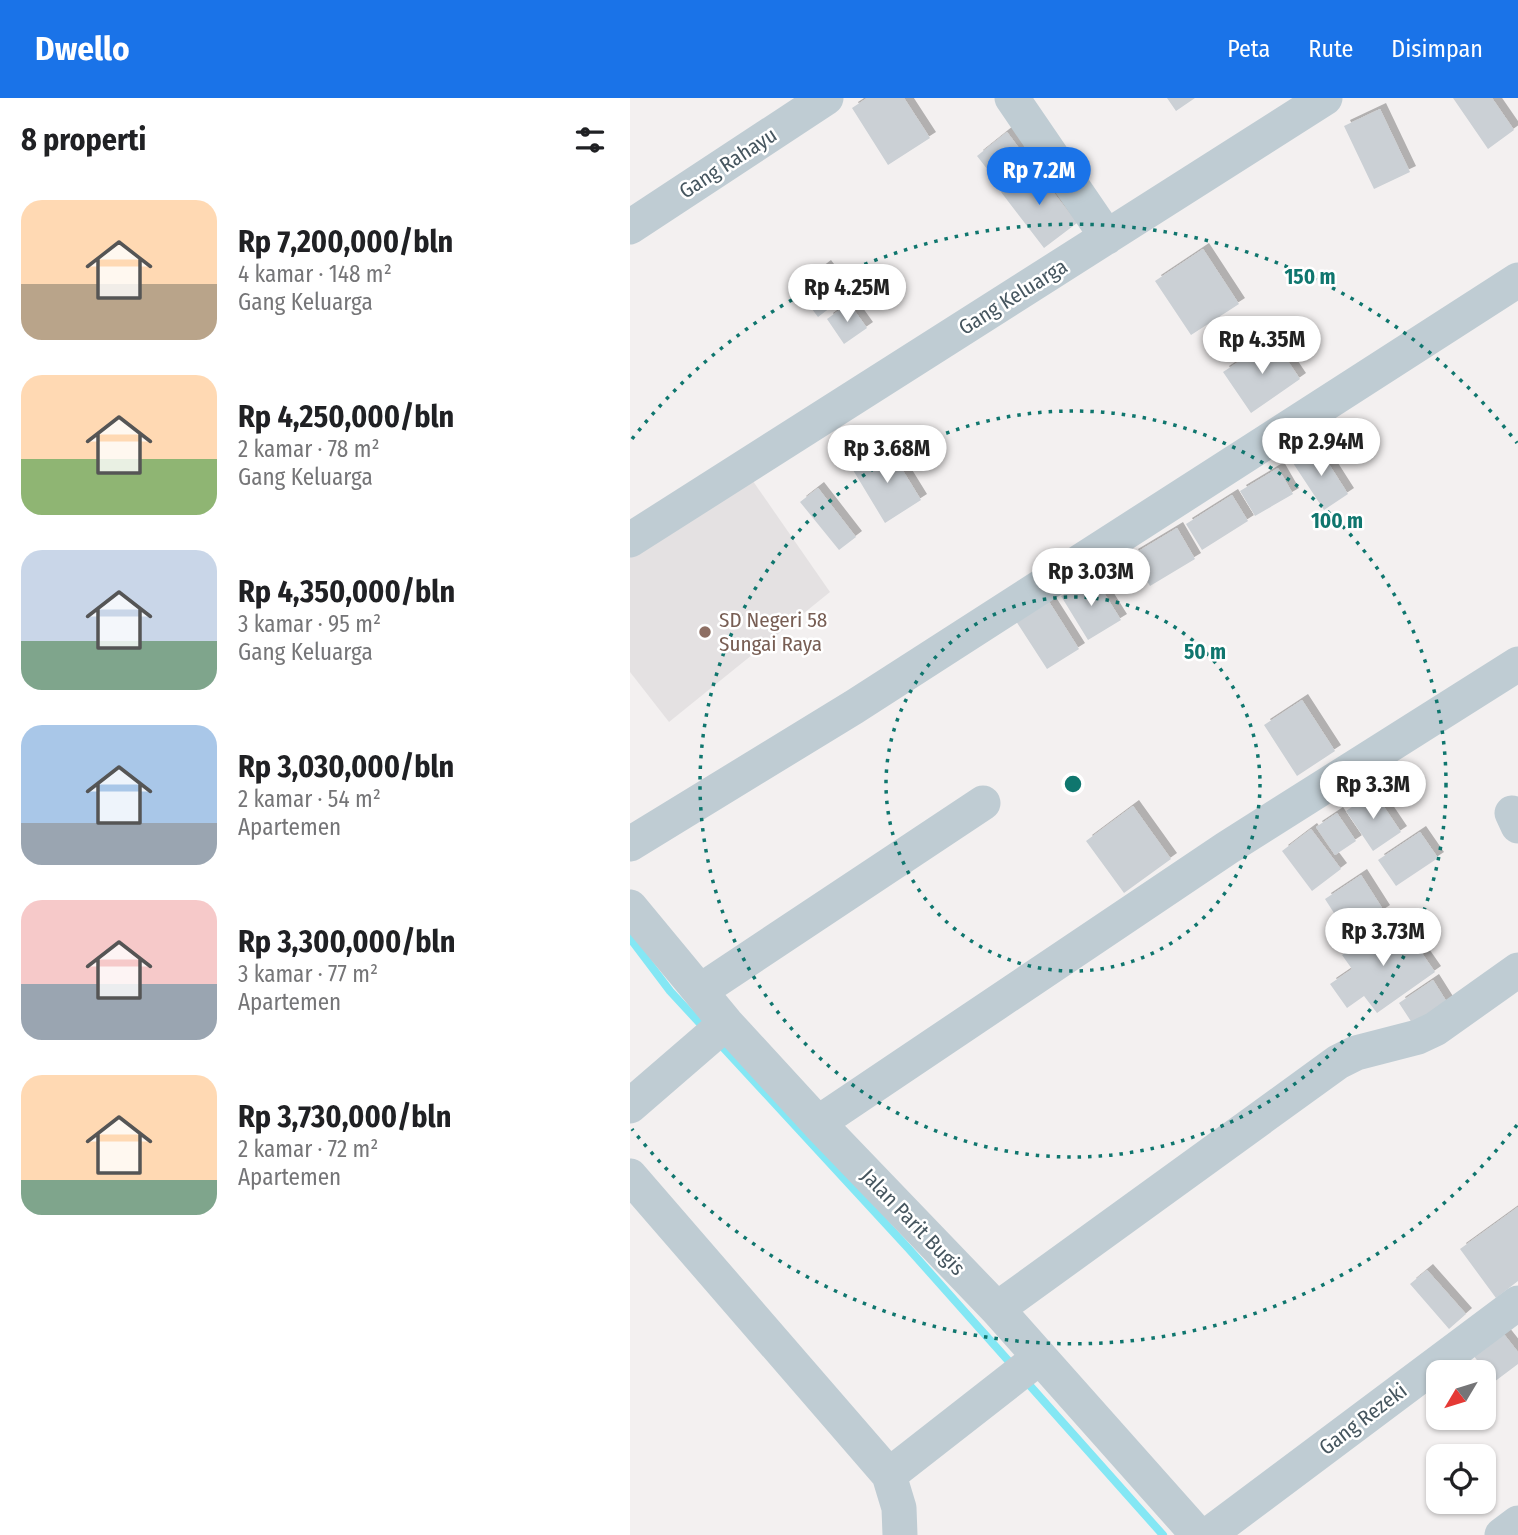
<!DOCTYPE html>
<html lang="id">
<meta charset="utf-8">
<style>
:root{--surface:#fff;--page:#f2f2f2;--text:#202124;--muted:#757577;--accent:#1a73e8}
body{margin:0;font-family:"Fira Sans Condensed",sans-serif;background:var(--page);color:var(--text);height:100vh;display:flex;flex-direction:column;font-size:26px;white-space:nowrap}
*{box-sizing:border-box;margin:0}
p{font-size:23px;color:var(--muted)}
.icon{flex:none;width:38px;height:38px;fill:none;stroke:currentColor;stroke-width:2;stroke-linecap:round;stroke-linejoin:round}
.map{position:relative;flex:1;overflow:hidden}
.sheet{display:flex;flex-direction:column;background:var(--surface);width:630px}
.sheet>*{flex:none}
.needle{width:46px;rotate:232deg}
.buttons{position:absolute;left:796px;top:1262px;display:grid;gap:14px}
.buttons a{display:grid;place-items:center;width:70px;height:70px;border-radius:14px;background:var(--surface);box-shadow:0 2px 5px #0004;font-size:35px}
.price{position:absolute;translate:-50% -60px;padding:0 16px;border-radius:24px;background:#fff;color:#222;font-size:23px;line-height:46px;filter:drop-shadow(0 2px 4px #0008)}
.price::after{content:'';position:absolute;left:50%;top:42px;width:21px;height:16px;margin-left:-10px;background:inherit;clip-path:polygon(0 0,100% 0,50% 100%)}
.price.active{background:var(--accent);color:#fff}
ul{padding:0;list-style:none}
li{display:flex;align-items:center;gap:21px;height:175px;padding:0 21px}
li span{display:grid;place-items:center;flex:none;width:196px;height:140px;border-radius:21px;color:#555}
li>.icon{margin-inline-start:auto}
span .icon{width:84px;height:84px;fill:#fffc;stroke-width:1}
li b{font-size:30px}
h2{display:flex;justify-content:space-between;align-items:center;height:84px;padding:0 21px;font-size:30px}
header{display:flex;align-items:center;gap:42px;box-sizing:border-box;height:98px;padding:0 35px;background:var(--accent);color:#fff}
header strong{font-size:33px}
nav{display:flex;gap:38px;margin-inline-start:auto;font-size:24px}
main{display:flex;flex:1;min-height:0}
.map>svg:first-child{display:block}
.education{fill:#e4e1e2}
.lines{fill:none;stroke-linecap:round;stroke-linejoin:round}
.stream{stroke:#84e7f4;stroke-width:8}
.building{fill:#cbd0d5;filter:url(#shadow)}
.minor{stroke:#bfccd3;stroke-width:35}
.ring{fill:none;stroke:#0f766e;stroke-width:3.5;stroke-dasharray:3.5 7}
.education-dot{fill:#8d6e63;stroke:#fff;stroke-width:2.5}
.labels{text-anchor:middle;dominant-baseline:central;stroke-width:5;stroke-linejoin:round;paint-order:stroke}
.street-label{font-size:21px;fill:#46565f;stroke:#fff}
.education-label{font-size:21px;fill:#785e54;stroke:#fff;text-anchor:start}
.centre{fill:#0f766e;stroke:#fff;stroke-width:3.5}
.ring-label{font-size:21px;text-anchor:middle;font-weight:bold;fill:#0f766e;stroke:#fff;stroke-width:5;stroke-linejoin:round;paint-order:stroke}
</style>
<header>
<strong>Dwello</strong>
<nav><a>Peta</a><a>Rute</a><a>Disimpan</a></nav>
</header>
<main>
<section class="sheet">
<h2>8 properti<svg class="icon" aria-label="filters" viewBox="0 0 24 24"><path d="M4 7h16M4 17h16"/><circle cx="9" cy="7" r="2"/><circle cx="15" cy="17" r="2"/></svg></h2>
<ul>
<li><span style="background:linear-gradient(#ffd9b3 60%,#b9a48a 0)"><svg class="icon" aria-label="home" viewBox="0 0 24 24"><path d="M3 11l9-7 9 7M6 9v11h12V9"/></svg></span><div><b>Rp 7,200,000/bln</b><p>4 kamar · 148 m²</p><p>Gang Keluarga</p></div></li>
<li><span style="background:linear-gradient(#ffd9b3 60%,#8fb573 0)"><svg class="icon" aria-label="home" viewBox="0 0 24 24"><path d="M3 11l9-7 9 7M6 9v11h12V9"/></svg></span><div><b>Rp 4,250,000/bln</b><p>2 kamar · 78 m²</p><p>Gang Keluarga</p></div></li>
<li><span style="background:linear-gradient(#c9d6e8 65%,#7fa58c 0)"><svg class="icon" aria-label="home" viewBox="0 0 24 24"><path d="M3 11l9-7 9 7M6 9v11h12V9"/></svg></span><div><b>Rp 4,350,000/bln</b><p>3 kamar · 95 m²</p><p>Gang Keluarga</p></div></li>
<li><span style="background:linear-gradient(#a9c7e8 70%,#9aa5b1 0)"><svg class="icon" aria-label="home" viewBox="0 0 24 24"><path d="M3 11l9-7 9 7M6 9v11h12V9"/></svg></span><div><b>Rp 3,030,000/bln</b><p>2 kamar · 54 m²</p><p>Apartemen</p></div></li>
<li><span style="background:linear-gradient(#f6c9c9 60%,#9aa5b1 0)"><svg class="icon" aria-label="home" viewBox="0 0 24 24"><path d="M3 11l9-7 9 7M6 9v11h12V9"/></svg></span><div><b>Rp 3,300,000/bln</b><p>3 kamar · 77 m²</p><p>Apartemen</p></div></li>
<li><span style="background:linear-gradient(#ffd9b3 75%,#7fa58c 0)"><svg class="icon" aria-label="home" viewBox="0 0 24 24"><path d="M3 11l9-7 9 7M6 9v11h12V9"/></svg></span><div><b>Rp 3,730,000/bln</b><p>2 kamar · 72 m²</p><p>Apartemen</p></div></li>
</ul>
</section>
<div class="map">
<svg width="888" height="1437" viewBox="0 0 888 1437">
<defs>
<filter id="shadow"><feDropShadow dx="6" dy="-6" stdDeviation="0" flood-color="#0004"/></filter>
</defs>
<rect width="100%" height="100%" fill="#f3f0f0"/>
<path class="education" d="M116,373L200,494L39,624L0,574V451Z"/>
<g class="lines">
<path class="stream" d="M0,840L40,893L76,932
M88,944L278,1150L383,1268
M394,1281L533,1437"/>
</g>
<path class="building" d="M237,0H274L300,40L258,67L222,10Z
M537,0H565L546,13Z
M823,0H862L884,32L858,51Z
M750,11L780,74L744,91L714,28Z
M377,34L398,62L368,85L347,58Z
M404,69L447,125L414,150L371,94Z
M573,151L609,206L561,237L525,183Z
M195,168L217,197L188,219L166,190Z
M219,205L237,230L214,246L197,221Z
M643,241L670,281L621,315L593,274Z
M688,349L718,396L694,412L663,365Z
M259,350L291,402L255,425L223,372Z
M648,370L663,396L625,418L610,393Z
M188,390L226,439L209,452L170,404Z
M602,397L618,423L572,452L556,426Z
M547,430L565,461L520,488L502,457Z
M464,479L491,522L458,542L431,498Z
M416,499L449,551L417,571L384,520Z
M672,602L705,653L667,678L634,627Z
M744,694L771,734L743,753L716,713Z
M503,708L541,761L494,795L456,743Z
M707,715L726,743L705,757L686,729Z
M681,731L711,771L682,793L652,753Z
M790,734L808,760L766,788L748,762Z
M731,777L754,813L718,837L695,801Z
M766,818L805,874L747,915L734,898L717,910L700,886L722,871L712,857Z
M803,882L820,909L786,931L769,905Z
M888,1109V1183L866,1200L830,1151Z
M797,1172L836,1216L819,1231L780,1186Z
M873,1235L888,1254V1266L864,1284L843,1257Z"/>
<g class="lines">
<path class="minor" d="M382,0L477,139
M0,129L196,0
M0,442L695,0
M882,715L888,728
M0,746L224,609L888,182
M0,809L96,925L188,1025L367,1211L568,1437
M70,893L353,705
M0,1008L96,925
M188,1025L597,750L888,566
M0,1078L259,1377L269,1410L270,1437
M367,1211L708,964L726,955L788,939L805,931L888,872
M259,1377L410,1259
M578,1437L888,1205
M872,1437L888,1425"/>
</g>
<g class="ring">
<circle cx="443" cy="686" r="187"/>
<circle cx="443" cy="686" r="373"/>
<path d="M887 1027A560 560 0 0 1 2 1031M2 341A560 560 0 0 1 887 345"/>
</g>
<circle class="education-dot" cx="75" cy="534" r="7"/>
<g class="labels">
<g class="street-label">
<text transform="translate(98 65) rotate(-33)">Gang Rahayu</text>
<text transform="translate(383 199) rotate(-32)">Gang Keluarga</text>
<text transform="translate(283 1124) rotate(46)">Jalan Parit Bugis</text>
<text transform="translate(733 1321) rotate(-37)">Gang Rezeki</text>
</g>
<g class="education-label">
<text x="89" y="522">SD Negeri 58<tspan x="89" dy="24">Sungai Raya</tspan></text>
</g>
</g>
<circle cx="443" cy="686" r="10" class="centre"/>
<g class="ring-label">
<text x="680" y="186">150 m</text>
<text x="707" y="430">100 m</text>
<text x="575" y="561">50 m</text>
</g>
</svg>
<div class="buttons">
<a><svg class="needle" viewBox="-14 -14 28 28"><path d="M0-13l5 13h-10z" fill="#e53935"/><path d="M0 13l5-13h-10z" fill="#757577"/></svg></a>
<a><svg class="icon" aria-label="locate" viewBox="0 0 24 24"><circle cx="12" cy="12" r="6"/><path d="M12 2v4M12 18v4M2 12h4M18 12h4"/></svg></a>
</div>
<b class="price active" style="left:409px;top:109px">Rp 7.2M</b>
<b class="price" style="left:217px;top:226px">Rp 4.25M</b>
<b class="price" style="left:632px;top:278px">Rp 4.35M</b>
<b class="price" style="left:691px;top:380px">Rp 2.94M</b>
<b class="price" style="left:257px;top:387px">Rp 3.68M</b>
<b class="price" style="left:461px;top:510px">Rp 3.03M</b>
<b class="price" style="left:743px;top:723px">Rp 3.3M</b>
<b class="price" style="left:753px;top:870px">Rp 3.73M</b>
</div>
</main>
